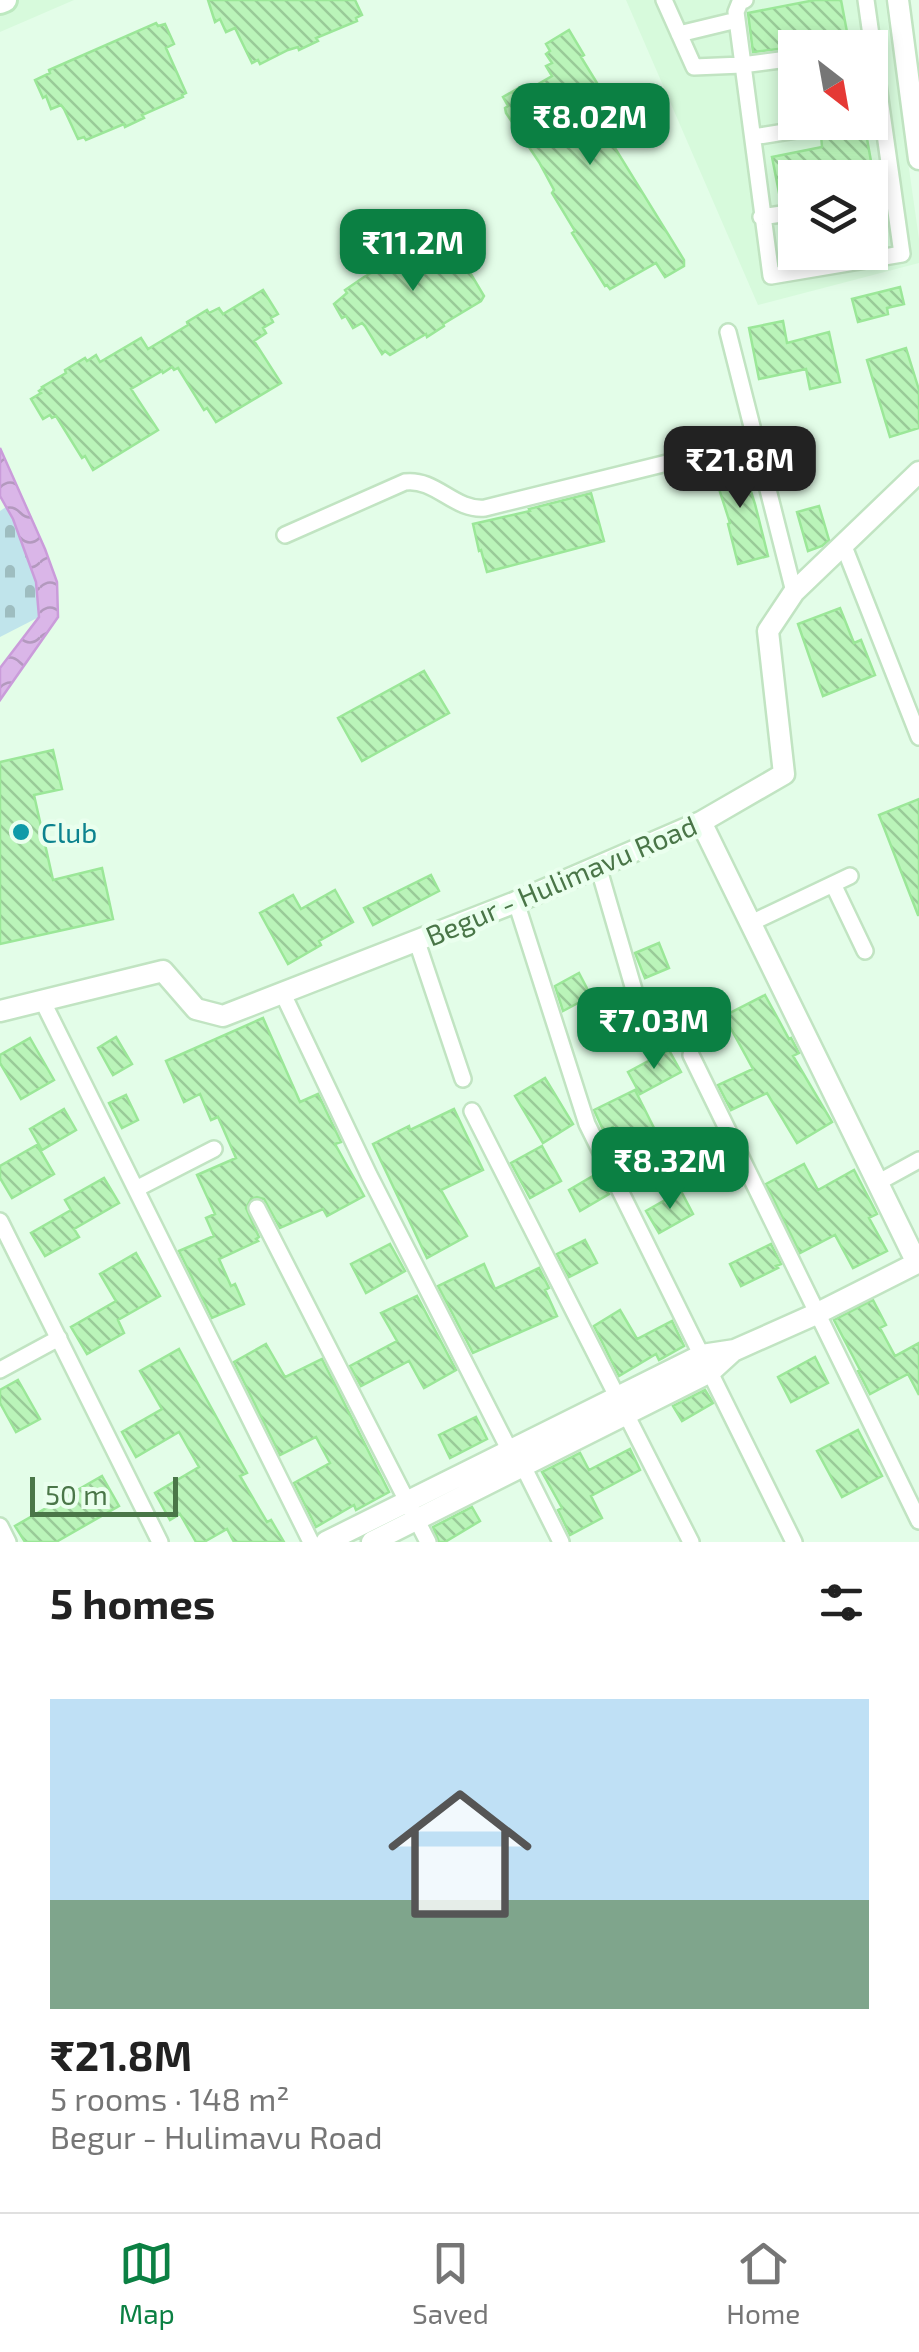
<!DOCTYPE html>
<meta charset="utf-8">
<style>
:root{--surface:#fff;--page:#f2f2f2;--text:#222;--muted:#767676;--line:#e0e0e0;--accent:#0b8043}
body{margin:0;font-family:"Exo 2",sans-serif;background:var(--page);color:var(--text);height:100vh;display:flex;flex-direction:column;font-size:38px;white-space:nowrap}
*{box-sizing:border-box;margin:0}
p{font-size:32px;color:var(--muted)}
.icon{flex:none;width:55px;height:55px;fill:none;stroke:currentColor;stroke-width:2;stroke-linecap:round;stroke-linejoin:round}
.map{position:relative;height:1542px;overflow:hidden}
.drawer{display:flex;flex-direction:column;background:var(--surface);flex:1}
.drawer>*{flex:none}
.needle{width:65px;rotate:149deg}
.controls{position:absolute;left:778px;top:30px;display:grid;gap:20px}
.controls a{display:grid;place-items:center;width:110px;height:110px;border-radius:0px;background:var(--surface);box-shadow:0 5px 15px #0003;font-size:50px}
.scale{position:absolute;left:30px;bottom:25px;width:148px;box-sizing:border-box;padding-left:10px;border:5px solid #4a7648;border-top:0;font-size:28px;line-height:35px;white-space:nowrap;color:#4a7648;-webkit-text-stroke:8px #eaffee;paint-order:stroke}
.price{position:absolute;translate:-50% -85px;padding:0 22px;border-radius:20px;background:var(--accent);color:#fff;font-size:32px;line-height:65px;filter:drop-shadow(0 2px 5px #0008)}
.price::after{content:'';position:absolute;left:50%;top:60px;width:30px;height:22px;margin-left:-15px;background:inherit;clip-path:polygon(0 0,100% 0,50% 100%)}
.price.selected{background:#222;color:#fff}
ul{padding:0;list-style:none}
li{display:grid;align-content:center;gap:20px;height:530px;padding:0 50px}
li span{display:grid;place-items:center;height:310px;border-radius:0px;color:#555}
li>.icon{margin-inline-start:auto}
span .icon{width:180px;height:180px;fill:#fffc;stroke-width:1}
li b{font-size:42px}
h2{display:flex;justify-content:space-between;align-items:center;height:120px;padding:0 50px;font-size:42px}
.dock{display:flex;justify-content:space-around;align-items:center;height:140px;border-top:2px solid var(--line);background:var(--surface);font-size:28px;color:var(--muted)}
.dock a{display:grid;justify-items:center;gap:5px}
.dock .selected{color:var(--accent)}
.map>svg:first-child{display:block}
.residential{fill:#d7fadc;fill-rule:evenodd}
.cemetery{fill:url(#cemetery-stones)}
.water{fill:url(#water-waves);stroke:#ca9cda;stroke-width:2.5}
.building{fill:url(#building-back-hatch);stroke:#9be798;stroke-width:2.5}
.lines{fill:none;stroke-linecap:round;stroke-linejoin:round}
.minor-casing{stroke:#c1e4c2;stroke-width:20}
.tertiary-casing{stroke:#c1e4c2;stroke-width:25}
.secondary-casing{stroke:#bde9c0;stroke-width:28}
.minor{stroke:#fff;stroke-width:15}
.tertiary{stroke:#fff;stroke-width:20}
.secondary{stroke:#fff;stroke-width:22}
.culture-dot{fill:#0f9aa8;stroke:#eaffee;stroke-width:4}
.labels{text-anchor:middle;dominant-baseline:central;stroke-width:9;stroke-linejoin:round;paint-order:stroke}
.culture-label{font-size:28px;fill:#0d838f;stroke:#eaffee;text-anchor:start}
.street-label{font-size:28px;fill:#4a7648;stroke:#eaffee}
</style>
<div class="map">
<svg width="919" height="1542" viewBox="0 0 919 1542">
<defs>
<pattern id="cemetery-stones" width="16" height="16" patternUnits="userSpaceOnUse" patternTransform="scale(2.5)"><rect width="16" height="16" fill="#c0e4eb"/><path d="M2 7V4a2 2 0 0 1 4 0v3zM10 15v-3a2 2 0 0 1 4 0v3z" fill="#9ebdc0"/></pattern>
<pattern id="water-waves" width="16" height="10" patternUnits="userSpaceOnUse" patternTransform="scale(2.5)"><rect width="16" height="10" fill="#dab6e8"/><path d="M0 5q4-4 8 0t8 0" fill="none" stroke="#b399be"/></pattern>
<pattern id="building-back-hatch" width="6" height="6" patternUnits="userSpaceOnUse" patternTransform="scale(2.5)"><rect width="6" height="6" fill="#baf4b9"/><path d="M-1 5l2 2M0 0l6 6M5-1l2 2" fill="none" stroke="#99ca98"/></pattern>
</defs>
<rect width="100%" height="100%" fill="#e3fde8"/>
<path class="residential" d="M0,0H74L0,32Z
M626,0H885L919,239V263L758,305ZM795,48H870V122H795ZM795,178H870V252H795Z"/>
<path class="cemetery" d="M6,507L13,519L36,582L39,617L0,637V511Z"/>
<path class="water" d="M0,448L45,549L57,582L58,617L0,700V668L39,617L36,582L13,519L0,496Z"/>
<path class="building" d="M208,0H355L362,15L356,18L357,21L316,38L318,41L299,50L298,47L288,50L260,64L258,60L252,63L235,28L226,32L220,19L215,22Z
M815,0H841L850,48L794,47L753,52L748,13Z
M156,23L158,26L165,24L174,44L166,48L186,93L182,95L183,97L142,115L144,118L125,127L124,124L86,140L84,137L78,139L64,109L61,105L51,109L46,96L43,98L35,80L50,73L49,70Z
M569,30L584,55L581,57L608,101L611,99L629,129L610,140L684,260V266L665,277L656,263L610,289L607,285L605,286L572,233L575,231L552,193L554,190L539,162L506,113L505,108L508,106L503,97L522,86L526,91L552,76L546,66L552,63L546,54L550,51L546,44Z
M820,122H864L874,178H795V201L781,203L772,157L822,147Z
M447,230L449,234L455,232L466,250L459,254L484,296L481,301L443,324L444,326L427,337L426,334L390,355L385,351L382,354L365,326L362,323L353,328L346,316L342,318L334,304L347,293L345,290L364,277Z
M900,287L904,304L887,308L888,314L858,322L852,299Z
M263,290L278,314L271,318L273,322L263,328L266,333L254,341L281,383L216,422L207,408L204,410L178,368L174,370L172,367L163,373L162,371L131,389L158,430L93,470L85,456L82,458L56,416L52,418L50,415L43,419L31,399L41,393L39,391L43,388L42,387L66,373L65,370L85,358L87,361L96,355L100,362L141,338L148,349L188,325L187,322L207,310L209,313L219,308L223,314Z
M783,321L787,343L829,332L840,382L810,389L806,369L759,379L749,328Z
M906,348L919,390V428L890,437L867,360Z
M740,457L755,504L768,556L738,564L728,524L730,523L711,464Z
M591,493L604,541L487,572L481,550L479,551L473,524L530,511L529,509Z
M819,506L829,540L822,546L808,551L797,512Z
M840,608L854,643L861,640L875,675L823,696L798,624Z
M424,671L449,713L362,761L338,718Z
M53,750L62,789L34,795L53,880L102,868L113,919L0,944V762Z
M919,799V915H918L879,815Z
M431,875L439,891L373,925L364,908Z
M335,890L353,922L319,941L321,945L288,964L260,913L293,895L301,909Z
M659,943L669,968L645,978L635,953Z
M579,973L591,996L563,1011L555,986Z
M765,995L789,1039L791,1038L799,1053L793,1056L832,1122L797,1143L767,1093L731,1110L718,1085L753,1069L724,1016Z
M714,1008L721,1025L681,1043L673,1027Z
M263,1018L300,1102L318,1094L341,1142L335,1144L364,1196L327,1216L323,1209L280,1228L264,1199L257,1197L251,1199L246,1208L259,1237L256,1239L258,1241L219,1259L231,1286L235,1284L244,1304L212,1318L179,1251L214,1236L206,1218L215,1214L197,1175L236,1158L218,1117L211,1120L200,1094L184,1102L166,1061Z
M116,1037L132,1064L113,1075L98,1048Z
M30,1038L54,1080L21,1099L0,1063V1055Z
M669,1050L681,1072L640,1094L628,1072Z
M545,1078L573,1124L543,1143L515,1096Z
M635,1090L666,1152L634,1169L613,1127L604,1132L594,1110Z
M126,1095L138,1120L122,1128L109,1103Z
M64,1109L76,1130L42,1150L30,1129Z
M454,1109L483,1170L441,1190L467,1236L427,1258L373,1144L409,1126L410,1130Z
M37,1145L54,1174L12,1198L0,1178V1166Z
M542,1146L561,1181L530,1198L511,1163Z
M804,1164L818,1190L854,1170L877,1214L869,1218L887,1251L853,1268L835,1235L800,1253L766,1184Z
M598,1173L609,1194L580,1211L569,1190Z
M104,1178L119,1203L74,1229L79,1237L45,1256L31,1233L71,1210L65,1200Z
M681,1191L693,1214L659,1233L646,1211Z
M585,1240L597,1263L569,1277L557,1254Z
M390,1244L405,1271L366,1293L351,1264Z
M771,1244L781,1264L776,1266L778,1268L741,1286L730,1264Z
M136,1253L160,1296L118,1320L124,1333L87,1354L71,1327L116,1301L100,1274Z
M484,1264L495,1289L539,1268L549,1288L545,1290L557,1316L473,1353L438,1286Z
M417,1296L456,1370L424,1388L409,1361L361,1386L350,1366L397,1341L381,1313Z
M873,1300L886,1325L880,1328L895,1356L919,1343V1395L908,1374L870,1394L858,1371L860,1370L834,1320Z
M620,1310L637,1339L672,1321L684,1346L659,1360L656,1354L619,1376L594,1326Z
M266,1344L285,1377L322,1359L389,1492L356,1510L354,1505L316,1527L294,1483L330,1463L316,1437L280,1455L234,1362Z
M179,1349L247,1473L240,1476L267,1522L271,1520L284,1542H234L227,1529L204,1542H196L180,1514L170,1520L155,1493L199,1467L179,1432L136,1457L122,1432L162,1409L140,1371Z
M815,1357L828,1383L791,1402L778,1377Z
M18,1380L40,1419L16,1432L0,1403V1390Z
M705,1390L713,1403L682,1421L673,1406Z
M476,1417L487,1439L450,1458L439,1435Z
M858,1430L882,1476L842,1497L817,1451Z
M630,1449L640,1470L591,1496L602,1518L570,1535L558,1510L562,1508L542,1472L580,1453L589,1470Z
M102,1476L119,1506L56,1542H25L15,1526Z
M472,1507L480,1521L445,1542H439L433,1527Z"/>
<g class="lines">
<defs>
<path id="minor" d="M664,0L694,67L742,65L795,58
M745,0L740,2L736,12L771,276L902,254L866,0
M679,34L737,20
M753,137L809,128L808,122
M870,199L892,196
M761,217L795,212
M728,332L794,592
M285,535L405,482C436,478 454,511 485,508L756,441
M843,544L919,737
M598,866L639,1007
M833,884L865,951
M516,902L587,1124L794,1542
M751,923L850,876
M417,942L463,1079
M283,994L369,1175L510,1451L523,1466L561,1542
M43,1002L311,1542
M691,1055L919,1521
M472,1111L691,1542
M879,1182L919,1160
M136,1189L214,1149
M257,1208L428,1542
M0,1221L160,1542
M0,1370L59,1338
M0,1526L8,1542"/>
<path id="tertiary" d="M898,0L919,159
M0,1011L163,971L196,1009L223,1016L516,902L701,822L784,774L768,631L794,592L919,472
M326,1542L702,1355L735,1350L816,1314L917,1263L701,822
M372,1542L710,1372L733,1351"/>
<path id="secondary" d="M0,2L5,0"/>
</defs>
<use href="#minor" class="minor-casing"/>
<use href="#tertiary" class="tertiary-casing"/>
<use href="#secondary" class="secondary-casing"/>
<use href="#minor" class="minor"/>
<use href="#tertiary" class="tertiary"/>
<use href="#secondary" class="secondary"/>
</g>
<circle class="culture-dot" cx="21" cy="832" r="10"/>
<g class="labels">
<g class="culture-label">
<text x="41" y="832">Club</text>
</g>
<g class="street-label">
<text transform="translate(561 880) rotate(-23)">Begur - Hulimavu Road</text>
</g>
</g>
</svg>
<div class="controls">
<a><svg class="needle" viewBox="-14 -14 28 28"><path d="M0-13l5 13h-10z" fill="#e53935"/><path d="M0 13l5-13h-10z" fill="#767676"/></svg></a>
<a><svg class="icon" aria-label="layers" viewBox="0 0 24 24"><path d="M12 4l9 5-9 5-9-5zM3 14l9 5 9-5"/></svg></a>
</div>
<div class="scale">50 m</div>
<b class="price" style="left:590px;top:168px">₹8.02M</b>
<b class="price" style="left:413px;top:294px">₹11.2M</b>
<b class="price selected" style="left:740px;top:511px">₹21.8M</b>
<b class="price" style="left:654px;top:1072px">₹7.03M</b>
<b class="price" style="left:670px;top:1212px">₹8.32M</b>
</div>
<section class="drawer">
<h2>5 homes<svg class="icon" aria-label="filters" viewBox="0 0 24 24"><path d="M4 7h16M4 17h16"/><circle cx="9" cy="7" r="2"/><circle cx="15" cy="17" r="2"/></svg></h2>
<ul>
<li><span style="background:linear-gradient(#bfe0f5 65%,#7fa58c 0)"><svg class="icon" aria-label="home" viewBox="0 0 24 24"><path d="M3 11l9-7 9 7M6 9v11h12V9"/></svg></span><div><b>₹21.8M</b><p>5 rooms · 148 m²</p><p>Begur - Hulimavu Road</p></div></li>
</ul>
</section>
<nav class="dock">
<a class="selected"><svg class="icon" aria-label="map" viewBox="0 0 24 24"><path d="M3 6l6-2 6 2 6-2v14l-6 2-6-2-6 2zM9 4v14M15 6v14"/></svg>Map</a>
<a><svg class="icon" aria-label="saved" viewBox="0 0 24 24"><path d="M7 4h10v16l-5-4-5 4z"/></svg>Saved</a>
<a><svg class="icon" aria-label="home" viewBox="0 0 24 24"><path d="M3 11l9-7 9 7M6 9v11h12V9"/></svg>Home</a>
</nav>
